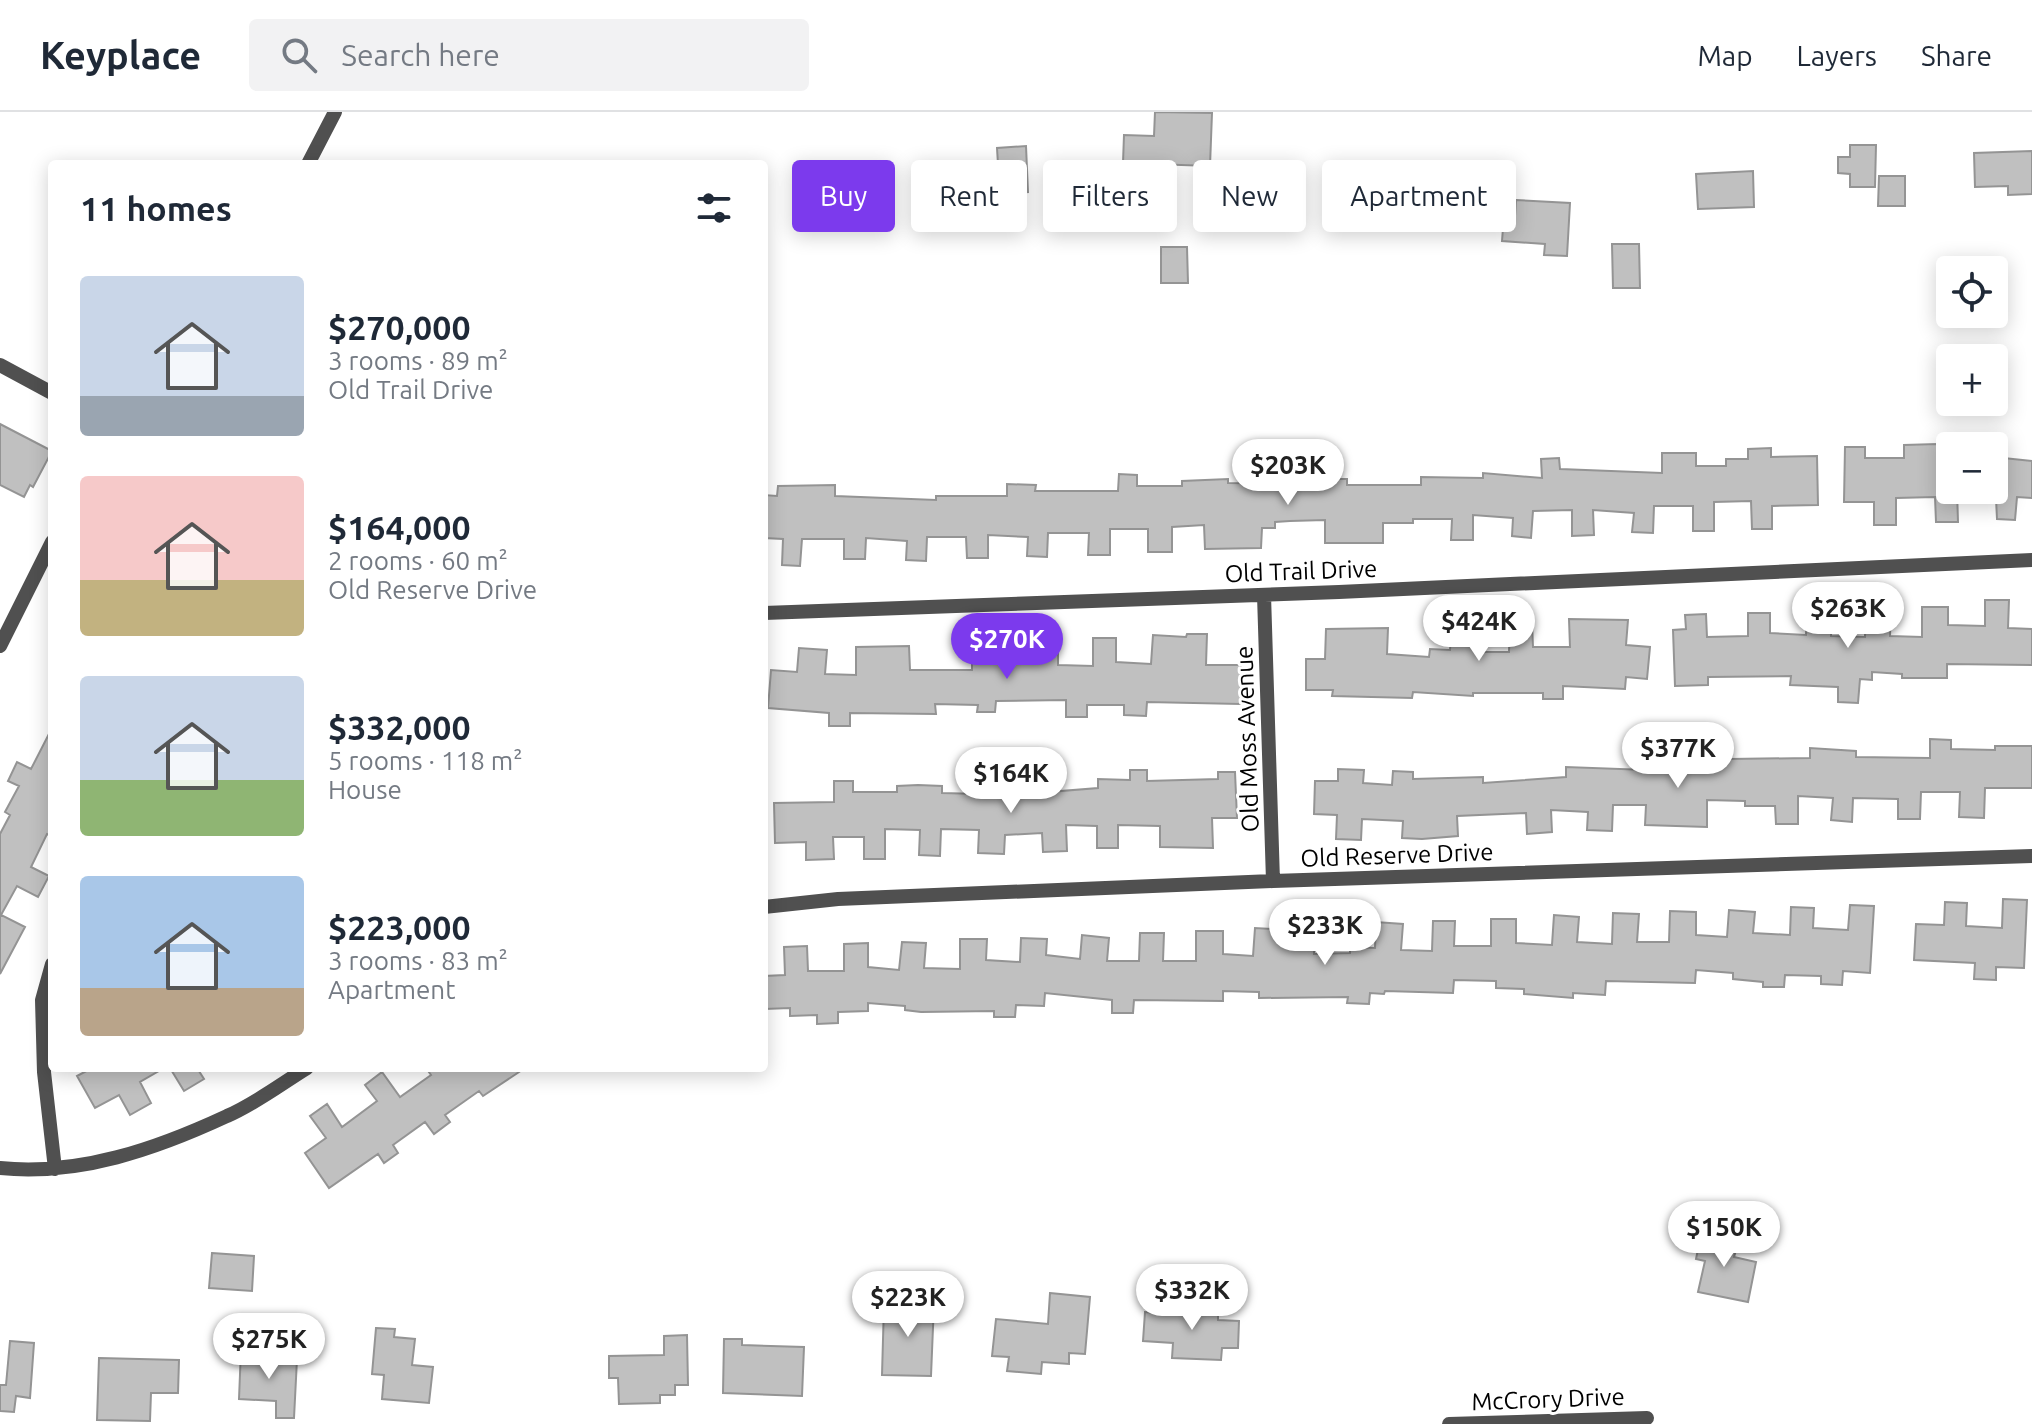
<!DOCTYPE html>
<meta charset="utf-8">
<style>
:root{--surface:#fff;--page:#f2f2f3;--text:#1f2937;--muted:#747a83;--line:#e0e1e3;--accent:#7c3aed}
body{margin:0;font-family:Ubuntu,sans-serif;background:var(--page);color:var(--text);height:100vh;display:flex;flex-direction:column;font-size:30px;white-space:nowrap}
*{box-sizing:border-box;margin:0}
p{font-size:26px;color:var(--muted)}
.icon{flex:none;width:44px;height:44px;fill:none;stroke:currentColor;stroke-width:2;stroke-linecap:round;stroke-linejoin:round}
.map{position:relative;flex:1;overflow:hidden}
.panel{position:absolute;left:48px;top:48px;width:720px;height:912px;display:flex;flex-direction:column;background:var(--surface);border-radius:8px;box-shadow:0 4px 20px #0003}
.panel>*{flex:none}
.top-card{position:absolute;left:792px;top:48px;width:760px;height:72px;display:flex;gap:16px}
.buttons{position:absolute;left:1936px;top:144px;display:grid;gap:16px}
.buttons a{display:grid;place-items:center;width:72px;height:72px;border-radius:8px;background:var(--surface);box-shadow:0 4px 20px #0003;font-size:40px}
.price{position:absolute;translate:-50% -68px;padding:0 18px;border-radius:28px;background:#fff;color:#222;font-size:26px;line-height:52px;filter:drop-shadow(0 2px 4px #0008)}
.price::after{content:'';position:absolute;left:50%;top:48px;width:24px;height:18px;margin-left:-12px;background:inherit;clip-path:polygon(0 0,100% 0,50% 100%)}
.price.current{background:var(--accent);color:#fff}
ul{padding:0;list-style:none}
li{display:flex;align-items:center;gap:24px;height:200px;padding:0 32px}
li span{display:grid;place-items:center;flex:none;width:224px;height:160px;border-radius:8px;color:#555}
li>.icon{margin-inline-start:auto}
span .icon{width:96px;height:96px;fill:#fffc;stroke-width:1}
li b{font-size:34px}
h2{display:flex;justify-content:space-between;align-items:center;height:96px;padding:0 32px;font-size:34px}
.tag{padding:0 28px;border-radius:8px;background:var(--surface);box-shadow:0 4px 20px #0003;font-size:28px;line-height:72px}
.tag.current{background:var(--accent);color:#fff}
header{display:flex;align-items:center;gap:48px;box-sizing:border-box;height:112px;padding:0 40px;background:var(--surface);border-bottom:2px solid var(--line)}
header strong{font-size:38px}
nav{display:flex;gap:44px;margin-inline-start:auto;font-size:28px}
.search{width:560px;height:72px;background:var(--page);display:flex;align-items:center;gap:20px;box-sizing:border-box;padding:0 28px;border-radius:8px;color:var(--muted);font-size:30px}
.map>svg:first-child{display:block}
.building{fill:#c0c0c0;stroke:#949494;stroke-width:2}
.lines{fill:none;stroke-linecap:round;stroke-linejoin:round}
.minor{stroke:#505050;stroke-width:14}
.labels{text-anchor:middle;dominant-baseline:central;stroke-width:6;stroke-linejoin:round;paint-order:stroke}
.street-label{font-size:24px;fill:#000;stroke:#fff}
</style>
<header>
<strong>Keyplace</strong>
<div class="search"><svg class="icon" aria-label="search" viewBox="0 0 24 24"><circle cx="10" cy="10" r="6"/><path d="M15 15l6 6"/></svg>Search here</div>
<nav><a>Map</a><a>Layers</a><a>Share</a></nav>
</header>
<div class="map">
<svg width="2032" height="1312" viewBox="0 0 2032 1312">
<rect width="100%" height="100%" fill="#fff"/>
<path class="building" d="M1155,0L1212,1L1210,54L1123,51L1124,23L1154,24Z
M1850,33H1876L1875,75H1850V62L1838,61V45H1850Z
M1026,34L1028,80L1006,82L1005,68L999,69L997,36Z
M2032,39V82L2008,83V74L1975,75L1974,41Z
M1753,59L1754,95L1698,97L1696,62Z
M1879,64H1905V94H1878Z
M1516,88L1570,91L1567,144L1544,143L1545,132L1502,129L1504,103L1515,104Z
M1612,132H1639L1640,176H1613Z
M1161,135H1187L1188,171H1161Z
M0,312L52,339L33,375L30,373L24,385L0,373Z
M1937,332L1938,345H1950V378H1957L1958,410H1936L1935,385L1896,386V413H1874V390H1844L1845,335H1865V346H1904V333Z
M1771,336V345L1817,344L1818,393L1772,394V417H1752L1751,389L1714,390V419H1693V394H1654L1653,421L1632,420L1634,401L1593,398L1594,423L1572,424V398L1533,399L1531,426L1512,424L1513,406L1473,403V428H1451L1452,407H1413V411H1383V431H1325V408L1290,409L1275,410V416H1262L1261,436L1205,437L1204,413L1172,415V440H1148V417H1110V443H1088L1089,421H1048L1047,445L1027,444L1028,425L988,423V446H967L966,425H927L926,449L906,448L907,429L866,426L865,447H844V427H802L800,454L782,453L783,427L764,426V383L777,384L778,374L835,373V384L936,388V384H1007V372L1036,373L1035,379H1118L1119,362L1137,363V374H1182V369L1228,367V371L1303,372V367H1347V373H1421V365L1483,366V361L1542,366L1541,347L1559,346L1560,357L1662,361V341H1696V354H1726V347H1748V337Z
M1994,345L2032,349V386L2017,385L2015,408L1997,407Z
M1985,488H2009L2008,516L2032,517V553L1947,552V566H1902V562L1872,560V568L1860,567L1858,591L1838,590V575L1790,573L1791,564L1708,565V573L1675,574L1673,518L1686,517L1685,503L1706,502L1707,525L1748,524V501H1770V521L1806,523L1807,499L1832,501L1831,524L1865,525L1866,496L1891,497L1890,524L1922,525V495H1948V513L1985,514Z
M1569,507L1628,508L1626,533L1650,535L1647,567L1626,565L1625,577L1563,574V587H1543V581H1473V584L1413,580L1412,586L1332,584L1333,578H1306V547H1325L1326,517L1388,516L1387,542L1429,545L1430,537L1450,538L1452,512L1478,514L1476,540H1509L1510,510H1532L1533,535H1570Z
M1187,522H1207L1206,553H1241L1240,592L1147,590L1146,604L1124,603V593H1087V605H1066V588L996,589L995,600H977L978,593L935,592L936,602L850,601V614H829V601L768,596L771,558L797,560L799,536L827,538L825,562L856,563V535L909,534L910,558H972V531L998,532L997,550H1036V528H1058V553L1093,554V526H1116V550L1151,552L1153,523L1186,525Z
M52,616V724L47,722L31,755L49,764L38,785L17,774L1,803L25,815L0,862V722L10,703L5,700L19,674L8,669L17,650L31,657Z
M1930,627L1951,628V637L1995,638V634H2032V676H1985L1984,706L1959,705L1960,680H1921L1920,707H1898V687L1853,686L1852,710L1831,708L1833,686L1798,684V712H1776L1775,694H1745V689L1707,688V715L1645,713L1646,693H1613L1612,719L1587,718L1588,700L1551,698L1552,720L1527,722L1526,701L1457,704L1458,724L1422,727L1402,726L1403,709L1362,707L1361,728L1336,727L1337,703L1314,702L1315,669H1338V657L1364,658L1363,671L1392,673L1393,659L1413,660V667L1483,665V671L1566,665V655L1647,658V646L1685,647V643H1729V647L1810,646V636L1856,639V645L1930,646Z
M1130,658H1147V669L1218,667V660H1235L1237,706H1212L1213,736L1160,735V714L1118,713V736H1097V714L1066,713L1067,739L1043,740L1042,721L1005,723L1004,742L978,741L979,718L941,717L940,744L919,743L920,718L885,717V747H864V725H833L834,747L806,748V730L775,731L774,691L834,690V669H853V680H897V674L918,673L942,674V681L979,682V672H999V684L1098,676V667L1130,668Z
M2003,787L2027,788L2024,856L1996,855V868L1974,867L1975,851L1914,848L1916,812L1944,813L1945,790L1967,791L1966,814L2002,816Z
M1850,793L1874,794L1870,861L1843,859L1842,873L1821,872V864L1785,863L1784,875H1763V870L1733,867V861L1696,858L1695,871L1606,869L1605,883L1573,881V886L1524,882V877L1496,876V869L1454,868L1453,881L1385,879L1384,882L1370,881L1369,892L1347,891L1348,885L1259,886V880L1223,879V889L1134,888L1133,901H1112V888L1045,881L1044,894L1016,893L1015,905H994V899L921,900L905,898V894L868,891V899L838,900V911L817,912V903L790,904V896L765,897L764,864L785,863L784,835L807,834L808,859H844V832L868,831V855L899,858L902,830L926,831L924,856L960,857V827H987L986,848L1020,850L1021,826L1047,827L1046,843L1080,847L1082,823L1109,826L1107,849H1139L1140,821H1164L1163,849H1196V819H1223V842L1253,844L1255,816L1292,818V815L1314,814V842L1350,841V835L1375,836L1376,810L1403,812L1401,838L1432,839L1433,809H1455L1454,834H1491V807H1516V831L1552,833L1554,803L1579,805L1577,830L1612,832L1613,801L1639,802L1637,830H1669L1670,799L1696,800V823L1727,825L1729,798L1755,800L1753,821L1790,823L1791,795L1814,796L1813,816L1848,818Z
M92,956H164L140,970L151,991L130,1003L119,983L95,996L77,964Z
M170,956H197L204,967L184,979Z
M426,956H525L483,984L479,979L445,1003L450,1010L434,1022L425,1010L393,1033L398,1041L384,1051L378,1042L329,1076L305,1041L326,1026L310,1004L327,992L342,1015L377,989L365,973L382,960L400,985L431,963Z
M1702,1118L1722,1122L1720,1131L1737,1135L1734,1145L1756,1150L1748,1190L1698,1180L1705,1149L1696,1147Z
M212,1141L254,1144L252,1179L209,1176Z
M1050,1181L1090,1185L1085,1242L1069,1241V1252L1042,1250L1041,1262L1007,1259L1009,1245L992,1244L996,1207L1048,1212Z
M910,1190L934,1191L931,1264L882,1263L884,1192L910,1193Z
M1171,1194L1218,1197V1208L1239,1209L1238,1236H1222L1221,1248L1172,1246L1173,1231L1143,1229L1145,1200L1171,1202Z
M376,1216L395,1217L394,1225L415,1227L412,1253L433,1255L429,1291L382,1287L384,1263L372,1262Z
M687,1223L688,1273H675V1283H660V1291L619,1292L618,1266H609V1244L664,1243V1224Z
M724,1227H742V1233L804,1235L802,1284L723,1281Z
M10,1229L34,1231L30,1286L16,1284L14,1300L0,1299V1273H6Z
M241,1237L258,1238V1246L297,1247L294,1306H276V1289L239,1287Z
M99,1246L179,1248L178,1281H151L150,1309L97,1308Z"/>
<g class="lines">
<path class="minor" d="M308,52L335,0
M0,253L52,281
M1264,483L1273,769
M764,501L1339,480L2032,448
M0,534L52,430
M764,795L838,787L1273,769L2032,744
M52,852L42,888L44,960L55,1057
M0,1056C79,1064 156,1037 227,1004C255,992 281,972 307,956
M1449,1312L1647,1306"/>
</g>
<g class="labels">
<g class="street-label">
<text transform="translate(1301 459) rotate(-2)">Old Trail Drive</text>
<text transform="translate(1247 627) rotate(-92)">Old Moss Avenue</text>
<text transform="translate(1397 743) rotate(-2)">Old Reserve Drive</text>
<text transform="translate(1548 1287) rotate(-2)">McCrory Drive</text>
</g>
</g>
</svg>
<div class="buttons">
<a><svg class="icon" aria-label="locate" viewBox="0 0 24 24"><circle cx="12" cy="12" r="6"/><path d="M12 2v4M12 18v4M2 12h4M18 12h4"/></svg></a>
<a>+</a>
<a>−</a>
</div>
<b class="price" style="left:1288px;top:395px">$203K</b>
<b class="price" style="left:1848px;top:538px">$263K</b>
<b class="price" style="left:1479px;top:551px">$424K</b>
<b class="price current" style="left:1007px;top:569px">$270K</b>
<b class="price" style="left:1678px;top:678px">$377K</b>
<b class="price" style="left:1011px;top:703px">$164K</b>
<b class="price" style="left:1325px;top:855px">$233K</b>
<b class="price" style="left:1724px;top:1157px">$150K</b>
<b class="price" style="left:1192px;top:1220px">$332K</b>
<b class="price" style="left:908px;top:1227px">$223K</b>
<b class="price" style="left:269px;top:1269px">$275K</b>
<div class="top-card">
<a class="tag current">Buy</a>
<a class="tag">Rent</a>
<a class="tag">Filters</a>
<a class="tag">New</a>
<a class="tag">Apartment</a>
</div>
<section class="panel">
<h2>11 homes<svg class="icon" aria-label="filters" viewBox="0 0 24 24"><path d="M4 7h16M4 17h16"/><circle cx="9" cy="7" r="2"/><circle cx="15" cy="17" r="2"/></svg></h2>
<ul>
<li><span style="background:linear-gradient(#c9d6e8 75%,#9aa5b1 0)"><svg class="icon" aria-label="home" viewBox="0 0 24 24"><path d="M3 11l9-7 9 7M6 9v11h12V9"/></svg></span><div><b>$270,000</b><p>3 rooms · 89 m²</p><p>Old Trail Drive</p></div></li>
<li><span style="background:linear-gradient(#f6c9c9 65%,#c2b280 0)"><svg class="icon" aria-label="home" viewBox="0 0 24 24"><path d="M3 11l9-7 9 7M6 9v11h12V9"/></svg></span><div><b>$164,000</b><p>2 rooms · 60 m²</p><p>Old Reserve Drive</p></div></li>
<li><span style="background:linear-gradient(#c9d6e8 65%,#8fb573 0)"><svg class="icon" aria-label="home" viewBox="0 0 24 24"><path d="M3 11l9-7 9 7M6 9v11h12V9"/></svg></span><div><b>$332,000</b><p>5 rooms · 118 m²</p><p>House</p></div></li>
<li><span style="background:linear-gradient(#a9c7e8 70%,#b9a48a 0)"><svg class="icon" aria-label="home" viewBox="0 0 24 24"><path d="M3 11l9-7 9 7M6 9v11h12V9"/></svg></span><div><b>$223,000</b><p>3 rooms · 83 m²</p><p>Apartment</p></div></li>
</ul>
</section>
</div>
